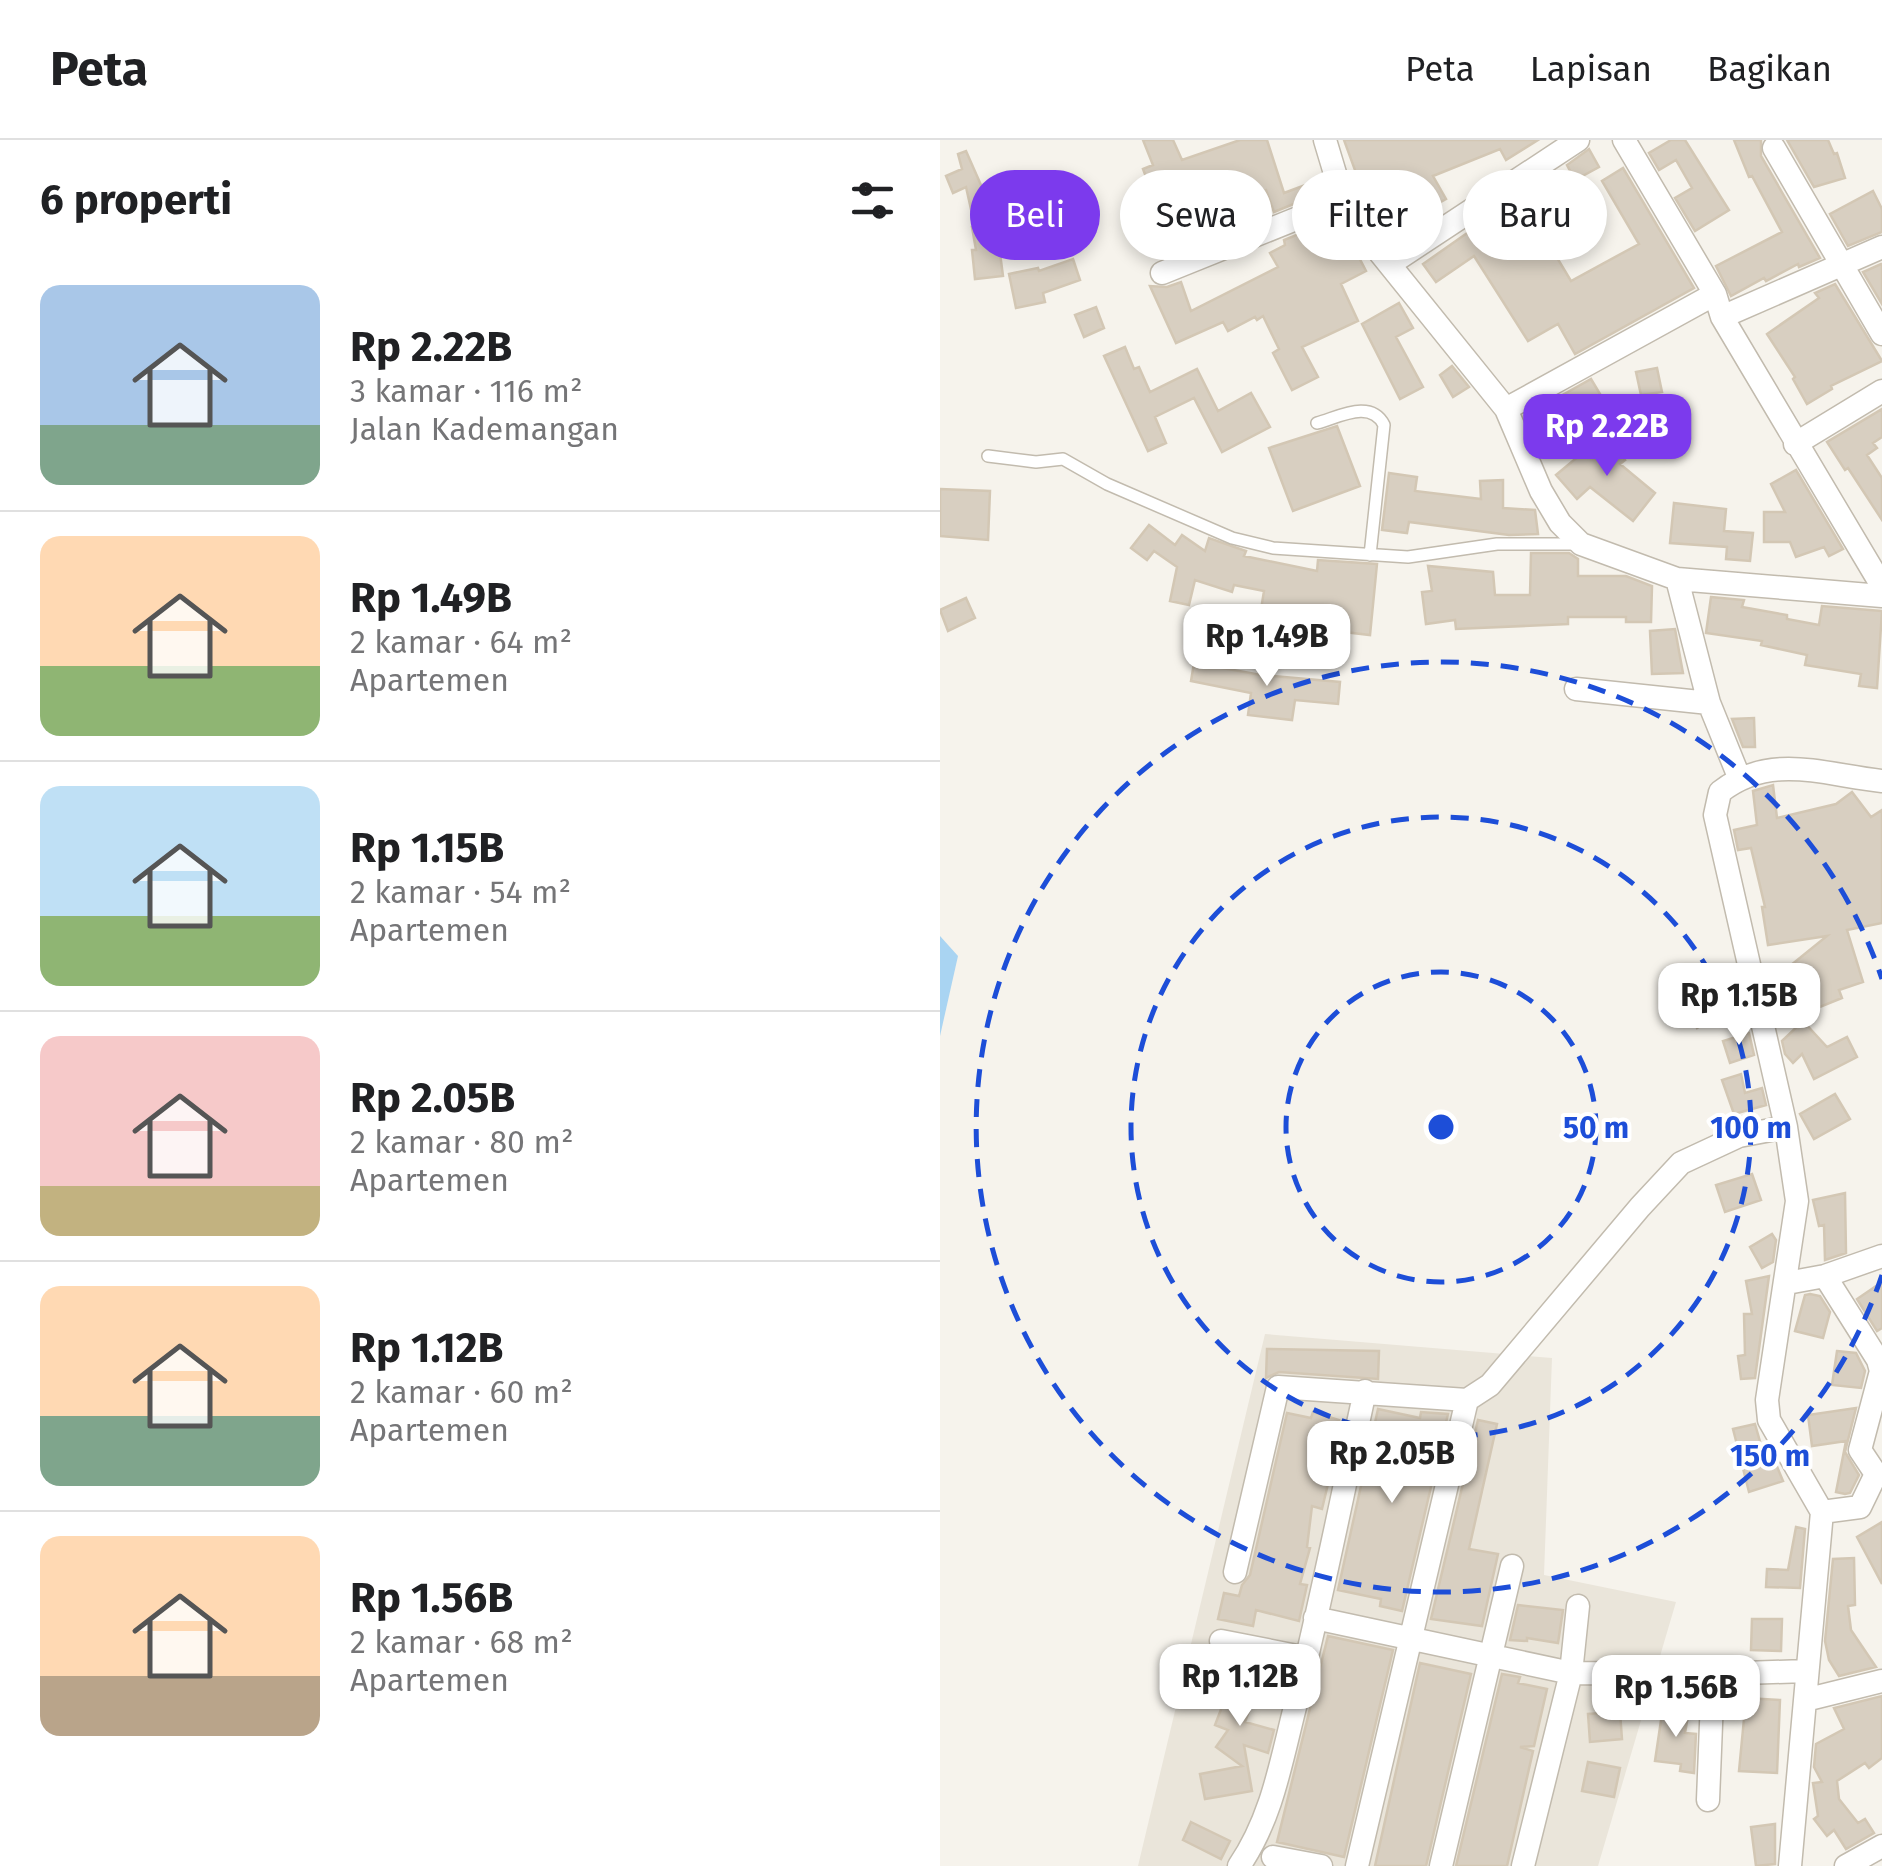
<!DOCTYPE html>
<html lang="id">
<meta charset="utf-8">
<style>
:root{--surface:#fff;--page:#f2f2f2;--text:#202124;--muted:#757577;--line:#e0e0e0;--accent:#7c3aed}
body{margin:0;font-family:"Fira Sans",sans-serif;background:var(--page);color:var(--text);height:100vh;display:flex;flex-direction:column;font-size:38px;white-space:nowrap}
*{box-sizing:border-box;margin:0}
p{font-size:32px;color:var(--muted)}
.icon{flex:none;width:55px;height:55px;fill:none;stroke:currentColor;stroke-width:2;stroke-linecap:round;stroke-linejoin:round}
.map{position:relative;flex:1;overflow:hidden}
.drawer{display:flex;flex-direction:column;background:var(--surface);width:940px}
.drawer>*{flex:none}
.top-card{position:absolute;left:30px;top:30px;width:760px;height:90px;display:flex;gap:20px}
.price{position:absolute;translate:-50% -85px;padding:0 22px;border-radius:20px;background:#fff;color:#222;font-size:32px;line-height:65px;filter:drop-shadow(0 2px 5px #0008)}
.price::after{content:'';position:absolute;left:50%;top:60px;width:30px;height:22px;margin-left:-15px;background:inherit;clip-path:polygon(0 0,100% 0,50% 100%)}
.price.selected{background:var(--accent);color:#fff}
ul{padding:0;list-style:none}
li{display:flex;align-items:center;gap:30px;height:250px;padding:0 40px}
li+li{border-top:2px solid var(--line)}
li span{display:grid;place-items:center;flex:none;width:280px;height:200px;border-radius:20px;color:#555}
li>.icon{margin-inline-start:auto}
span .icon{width:120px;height:120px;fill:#fffc;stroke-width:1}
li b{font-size:42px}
h2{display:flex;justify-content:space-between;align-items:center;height:120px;padding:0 40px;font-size:42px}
.tag{padding:0 35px;border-radius:45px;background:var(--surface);box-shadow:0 5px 15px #0003;font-size:35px;line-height:90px}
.tag.selected{background:var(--accent);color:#fff}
header{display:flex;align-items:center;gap:60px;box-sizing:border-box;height:140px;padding:0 50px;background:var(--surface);border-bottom:2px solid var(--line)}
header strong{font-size:48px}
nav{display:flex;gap:55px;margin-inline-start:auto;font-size:35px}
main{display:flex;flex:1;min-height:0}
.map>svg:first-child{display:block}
.residential{fill:#eae5da}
.water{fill:#a9d4f2}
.building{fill:#d8cfc1;stroke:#d3c7b4;stroke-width:2.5}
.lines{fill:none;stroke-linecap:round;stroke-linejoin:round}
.service-casing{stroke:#c2bbae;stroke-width:14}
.minor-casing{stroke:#c2bbae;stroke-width:25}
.service{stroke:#fff;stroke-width:11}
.minor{stroke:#fff;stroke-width:22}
.ring{fill:none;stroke:#1d4ed8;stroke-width:5;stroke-dasharray:18 12}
.centre{fill:#1d4ed8;stroke:#fff;stroke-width:5}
.ring-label{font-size:30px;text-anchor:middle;font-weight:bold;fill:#1d4ed8;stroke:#fff;stroke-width:8;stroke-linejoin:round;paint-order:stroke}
</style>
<header>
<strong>Peta</strong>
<nav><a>Peta</a><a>Lapisan</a><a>Bagikan</a></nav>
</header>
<main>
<section class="drawer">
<h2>6 properti<svg class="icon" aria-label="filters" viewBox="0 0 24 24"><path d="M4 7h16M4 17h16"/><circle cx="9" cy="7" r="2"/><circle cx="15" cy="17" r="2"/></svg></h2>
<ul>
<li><span style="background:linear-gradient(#a9c7e8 70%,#7fa58c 0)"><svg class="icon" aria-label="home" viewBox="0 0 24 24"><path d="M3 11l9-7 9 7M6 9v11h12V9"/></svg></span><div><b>Rp 2.22B</b><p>3 kamar · 116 m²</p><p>Jalan Kademangan</p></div></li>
<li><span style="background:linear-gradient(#ffd9b3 65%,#8fb573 0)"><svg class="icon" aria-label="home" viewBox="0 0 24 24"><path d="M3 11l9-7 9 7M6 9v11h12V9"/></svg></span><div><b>Rp 1.49B</b><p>2 kamar · 64 m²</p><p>Apartemen</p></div></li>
<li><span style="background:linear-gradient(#bfe0f5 65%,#8fb573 0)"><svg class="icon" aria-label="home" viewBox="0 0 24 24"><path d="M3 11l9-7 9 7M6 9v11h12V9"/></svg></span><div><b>Rp 1.15B</b><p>2 kamar · 54 m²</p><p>Apartemen</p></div></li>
<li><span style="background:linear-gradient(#f6c9c9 75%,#c2b280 0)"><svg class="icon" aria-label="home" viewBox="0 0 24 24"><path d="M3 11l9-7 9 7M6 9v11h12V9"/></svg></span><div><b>Rp 2.05B</b><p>2 kamar · 80 m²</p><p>Apartemen</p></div></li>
<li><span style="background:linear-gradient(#ffd9b3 65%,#7fa58c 0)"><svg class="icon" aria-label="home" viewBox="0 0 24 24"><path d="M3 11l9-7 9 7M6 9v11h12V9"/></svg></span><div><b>Rp 1.12B</b><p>2 kamar · 60 m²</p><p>Apartemen</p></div></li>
<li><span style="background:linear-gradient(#ffd9b3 70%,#b9a48a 0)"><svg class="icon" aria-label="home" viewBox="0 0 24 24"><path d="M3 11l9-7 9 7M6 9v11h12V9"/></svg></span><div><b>Rp 1.56B</b><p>2 kamar · 68 m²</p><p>Apartemen</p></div></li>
</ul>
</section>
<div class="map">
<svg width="942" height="1726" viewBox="0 0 942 1726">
<rect width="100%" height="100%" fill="#f6f3ec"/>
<path class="residential" d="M325,1194L612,1218L604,1435L736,1462L658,1726H198Z"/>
<path class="water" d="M0,796L18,816L0,896Z"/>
<path class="building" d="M203,0H233L242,20L300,0H327L344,53L373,42L378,54L334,72L326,50L275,67L263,32L212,53L203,29L213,25Z
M404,0H598L566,20L560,9L493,36L506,59L445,93L426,59L422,61L414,43L410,32L415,30Z
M731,0H745L789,70L755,91L735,58L752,48L736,20L719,30L709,13Z
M794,0H821V16L880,118L859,127L858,124L826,141L824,138L791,156L776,126L842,92L812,36L809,37Z
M847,0H888L894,14L897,13L905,38L874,47Z
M649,9L659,27L635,40L627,25Z
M26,11L48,61L53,60L63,136L35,139L32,110H36L32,87H35L26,47L13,53L6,36L22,29L18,14Z
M683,28L754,148L635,214L618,184L588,201L534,116L496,142L483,124L580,56L631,141L699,104L662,41Z
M933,51L942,69V92L908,106L890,74Z
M242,73L252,105L211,115L202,85Z
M391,81L407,107L412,104L426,131L401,144L418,181L362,207L378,237L352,250L333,213L339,209L323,176L317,180L315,177L288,191L283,182L236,203L210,146L227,147L241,142L251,171L338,127L330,113L345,105L344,100Z
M133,119L140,140L103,153L105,162L76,168L69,134L98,128L99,131Z
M941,124L942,125V164L923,132Z
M895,144L942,221L891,246L892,249L867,264L853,239L855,237L827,194L879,158L875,153Z
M459,163L473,188L456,197L483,247L460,259L422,184Z
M156,167L164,188L144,197L135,175Z
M185,207L194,229L199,227L210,252L257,229L278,271L311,253L330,287L282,312L254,258L215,277L226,303L208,311L164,216Z
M512,226L529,247L513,257L500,235Z
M717,228L722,252L701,255L696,232Z
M651,239L675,279L651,294L638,272L594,296L585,276Z
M942,269V297L933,303L937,308L927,315L942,338V380L908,328L905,330L887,302Z
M397,286L420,346L353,371L329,308Z
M663,296L685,320L680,324L715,353L693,381L650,347L637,359L616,335Z
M856,330L903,409L889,416L884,407L856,417L850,402H824V372H845L831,344Z
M449,333L477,337L475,351L541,359L540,341L563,340V368L595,370L598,394L569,395L469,382L467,393L442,390Z
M0,349L50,351L48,400L0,396Z
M734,363L786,369L784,391L813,393L810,421L786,419L787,407L730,403Z
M209,385L235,405L242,395L265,411L269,398L306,411L304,416L377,431L378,420L437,424L430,495L319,482L324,451L294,445L292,452L255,440L249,465L230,461L237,427L214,411L207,420L191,408Z
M591,413H629L638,419V436H686L712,446L711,482H686V477H628V484L516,489L515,480L486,484L482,452L492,451L488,426L553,432L555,455H590Z
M771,457L804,460L802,467L847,475V479L879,485L882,466L942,471L937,548L919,546L921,534L865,525L867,515L821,505L822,501L766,493Z
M26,458L35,478L8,491L0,470Z
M735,489L743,533L712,534L710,491Z
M255,517L278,521L277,527L321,535L400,542L398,564L355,560L352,580L308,575L311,553L251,541Z
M814,578L815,607H803L792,579Z
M833,645L837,678L896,664L912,652L931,677L942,670V783L907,790L923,842L899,850L902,858L845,881L835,869L829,843L887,796L828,805L822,767H825L811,708L798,710L794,690L817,685L813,651Z
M775,839L791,868L757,888L740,859Z
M863,881L887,907L907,897L917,917L874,939L862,914L853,923L845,914L842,901Z
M809,893L814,915L790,923L783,901Z
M801,934L805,953L822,948L826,965L794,974L782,940Z
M895,954L910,979L874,999L860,974Z
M812,1034L821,1060L785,1072L776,1045Z
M905,1053L906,1113L885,1120L884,1085L879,1086L873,1060Z
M832,1094L836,1100L833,1122L822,1128L810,1107Z
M829,1136L815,1238L801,1239L798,1216L805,1215L804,1174H812L806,1141Z
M942,1142V1188L937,1191L917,1159Z
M870,1154L880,1156L890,1172L883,1198L855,1191L865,1155Z
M327,1209L439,1211L438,1239L339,1232L326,1238Z
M897,1211L916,1213L925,1231L921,1248L892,1245Z
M916,1268L905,1312L919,1335L910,1353L905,1354L896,1352L906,1301L872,1306L868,1275Z
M438,1269L480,1278L481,1272L508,1274L462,1471L440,1466L441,1459L398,1450Z
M373,1272L399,1280L384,1326L392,1327L382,1369L372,1366L367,1407L370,1408L360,1444L367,1445L359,1481L316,1470L313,1486L278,1479L284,1453L299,1456L302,1445L310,1435L347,1273L371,1278Z
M538,1280L557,1284L529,1409L558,1414L542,1486L491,1479Z
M815,1284L825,1319L833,1317L843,1341L809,1352L793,1289Z
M942,1382V1444L917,1397Z
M856,1387L865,1389L860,1448L826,1447L827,1429L848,1430Z
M914,1418L915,1465L908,1466L911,1490L936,1527L899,1536L889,1520L885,1501L893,1419Z
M578,1465L623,1470L618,1503L587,1498V1501L570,1500Z
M812,1479H842L841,1511L811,1510Z
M388,1496L453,1510L404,1717L337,1702Z
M288,1522L342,1536L336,1558L316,1552L305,1582L334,1590L328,1613L304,1605L312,1651L265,1659L260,1634L302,1626L276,1607L288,1590L275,1585L290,1546L282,1544Z
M480,1523L531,1534L486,1726H435Z
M562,1534L580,1537L578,1543L607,1549L594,1606L580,1607L593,1611L567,1726H516Z
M942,1556V1618L929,1628L925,1623L897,1641L899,1659L918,1683L925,1679L934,1693L906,1709L894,1690L887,1696L874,1679L878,1676L873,1643L882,1642L874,1627L876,1604L904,1589L894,1568Z
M806,1558L840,1560L837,1633L799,1631Z
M723,1567L749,1570L745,1593L756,1594L754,1633L740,1631L741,1624L715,1621Z
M680,1572L682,1599L650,1602L648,1574Z
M648,1622L680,1628L674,1657L642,1651Z
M251,1682L290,1701L281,1719L243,1700Z
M835,1684V1724L816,1726L811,1687Z"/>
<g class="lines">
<defs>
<path id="service" d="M377,283C399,277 431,259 444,285L430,415
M48,316L96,322L123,319L167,344L292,398L333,408L468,417L557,404H637"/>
<path id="minor" d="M385,0L403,60L424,93L566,269L601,351L620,383L641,404L737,439L942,456
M684,0L775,154L782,177L942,446
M834,8L942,194
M450,124L638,0
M222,133L403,60
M782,177L942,107
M566,269L775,154
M855,304L942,251
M636,549L769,563L737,439
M769,563L799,637
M847,1143L885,1136L942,1116
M882,1372L920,1367L936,1334L920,1310L941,1231L938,1220L885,1136
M295,1432L338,1247L527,1260L550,1245L700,1067L741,1023L799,996L846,987
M375,1478L631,1533L773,1534L866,1531
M281,1501L367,1518
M865,1560L942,1541
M768,1660L773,1534
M333,1717L381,1726
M299,1726C332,1678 341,1622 355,1567C381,1463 402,1356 425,1251
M417,1726L527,1260
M501,1726L572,1426
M583,1726L631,1533L638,1466
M850,1726L882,1372L829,1280L827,1260L857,1061L846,987L775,675L780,652C831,612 884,635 942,641
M906,1726L942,1706"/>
</defs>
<use href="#service" class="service-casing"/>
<use href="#minor" class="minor-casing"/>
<use href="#service" class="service"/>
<use href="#minor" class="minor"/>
</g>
<g class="ring">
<circle cx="501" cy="987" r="155"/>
<circle cx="501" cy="987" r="310"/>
<path d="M942 1135A465 465 0 1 1 942 839"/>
</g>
<circle cx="501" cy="987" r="15" class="centre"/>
<g class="ring-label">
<text x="656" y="998">50 m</text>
<text x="811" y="998">100 m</text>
<text x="830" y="1326">150 m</text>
</g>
</svg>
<b class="price selected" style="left:667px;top:339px">Rp 2.22B</b>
<b class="price" style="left:327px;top:549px">Rp 1.49B</b>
<b class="price" style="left:799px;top:908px">Rp 1.15B</b>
<b class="price" style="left:452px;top:1366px">Rp 2.05B</b>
<b class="price" style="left:300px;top:1589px">Rp 1.12B</b>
<b class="price" style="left:736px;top:1600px">Rp 1.56B</b>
<div class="top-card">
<a class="tag selected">Beli</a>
<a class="tag">Sewa</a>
<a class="tag">Filter</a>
<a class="tag">Baru</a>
</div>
</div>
</main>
